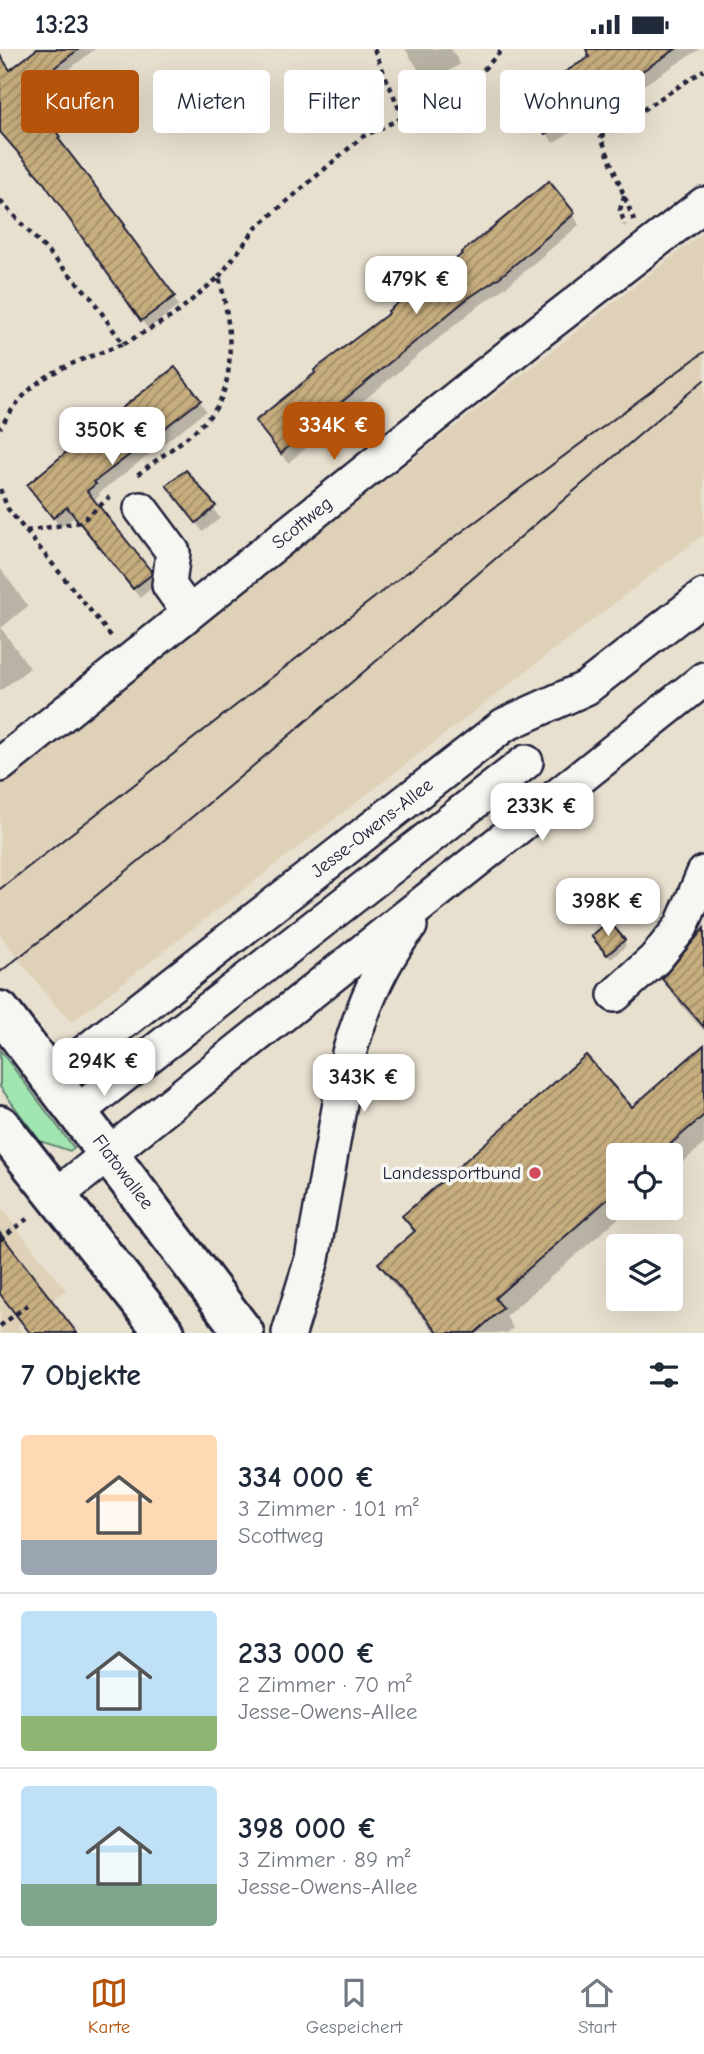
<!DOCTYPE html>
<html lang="de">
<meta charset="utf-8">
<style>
:root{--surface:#fff;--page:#f6f6f7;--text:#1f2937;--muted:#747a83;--line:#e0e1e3;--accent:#b45309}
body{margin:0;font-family:"Comic Neue",sans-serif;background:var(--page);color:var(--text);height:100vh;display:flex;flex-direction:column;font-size:26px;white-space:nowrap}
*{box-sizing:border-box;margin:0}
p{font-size:23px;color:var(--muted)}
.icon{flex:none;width:38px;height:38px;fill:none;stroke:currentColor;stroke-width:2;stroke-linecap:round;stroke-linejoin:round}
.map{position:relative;height:1284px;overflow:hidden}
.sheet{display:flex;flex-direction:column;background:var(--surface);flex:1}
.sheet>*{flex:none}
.banner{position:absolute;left:21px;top:21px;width:663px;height:63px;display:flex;gap:14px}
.fabs{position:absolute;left:606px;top:1094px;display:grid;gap:14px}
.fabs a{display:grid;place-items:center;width:77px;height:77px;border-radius:7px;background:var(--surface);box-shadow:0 7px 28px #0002;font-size:35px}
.price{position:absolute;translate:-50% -60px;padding:0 16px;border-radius:14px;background:#fff;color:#222;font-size:23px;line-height:46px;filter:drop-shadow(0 2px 4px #0008)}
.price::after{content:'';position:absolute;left:50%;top:42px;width:21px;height:16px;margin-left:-10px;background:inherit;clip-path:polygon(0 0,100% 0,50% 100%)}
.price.active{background:var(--accent);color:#fff}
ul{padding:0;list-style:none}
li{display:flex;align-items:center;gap:21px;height:175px;padding:0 21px}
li+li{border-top:2px solid var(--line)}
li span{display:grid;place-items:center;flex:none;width:196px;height:140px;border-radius:7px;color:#555}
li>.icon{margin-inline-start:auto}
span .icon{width:84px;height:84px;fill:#fffc;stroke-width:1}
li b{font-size:30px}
h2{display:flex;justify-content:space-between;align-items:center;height:84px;padding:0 21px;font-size:30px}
.pill{padding:0 24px;border-radius:7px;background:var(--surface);box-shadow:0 7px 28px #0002;font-size:24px;line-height:63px}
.pill.active{background:var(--accent);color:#fff}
.status{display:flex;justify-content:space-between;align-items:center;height:49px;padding:0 35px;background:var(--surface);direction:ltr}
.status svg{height:19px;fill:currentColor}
.tabs{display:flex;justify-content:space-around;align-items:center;height:98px;border-top:2px solid var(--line);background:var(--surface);font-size:19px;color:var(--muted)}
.tabs a{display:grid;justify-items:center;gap:4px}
.tabs .active{color:var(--accent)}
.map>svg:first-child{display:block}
.built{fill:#ded1b7}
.green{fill:#a1e5b0;stroke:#628476;stroke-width:2}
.shadow{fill:#0003}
.building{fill:url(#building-hatch);stroke:#22223b;stroke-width:2}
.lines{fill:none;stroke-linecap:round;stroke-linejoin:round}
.minor-casing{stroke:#22223b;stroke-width:38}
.major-casing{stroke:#22223b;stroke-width:44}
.path{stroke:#22223b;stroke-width:4.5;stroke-dasharray:5 5;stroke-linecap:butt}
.minor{stroke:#f6f6f2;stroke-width:33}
.major{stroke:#f6f6f2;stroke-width:38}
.tram{stroke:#22223b;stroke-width:2}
.poi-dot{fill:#d1495b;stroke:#f6f6f2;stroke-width:2.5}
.labels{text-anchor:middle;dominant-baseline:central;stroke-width:7;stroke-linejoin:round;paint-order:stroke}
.street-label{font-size:19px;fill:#22223b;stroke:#f6f6f2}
.poi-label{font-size:19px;fill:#22223b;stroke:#f6f6f2;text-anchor:end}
</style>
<div class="status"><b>13:23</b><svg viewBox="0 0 49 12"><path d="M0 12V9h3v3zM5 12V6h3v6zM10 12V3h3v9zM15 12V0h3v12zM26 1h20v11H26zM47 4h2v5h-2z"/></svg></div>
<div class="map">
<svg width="704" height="1284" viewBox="0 0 704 1284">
<defs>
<pattern id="building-hatch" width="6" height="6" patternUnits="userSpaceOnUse" patternTransform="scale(1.75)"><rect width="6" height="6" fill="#c7ae7e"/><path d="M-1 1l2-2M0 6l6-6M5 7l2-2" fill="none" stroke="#a18d68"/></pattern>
</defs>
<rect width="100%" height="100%" fill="#e8e0cf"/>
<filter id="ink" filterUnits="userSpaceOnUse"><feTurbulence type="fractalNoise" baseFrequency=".0143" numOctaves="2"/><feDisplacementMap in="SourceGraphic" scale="14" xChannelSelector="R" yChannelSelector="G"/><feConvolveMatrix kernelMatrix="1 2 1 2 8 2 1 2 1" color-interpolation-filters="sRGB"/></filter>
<g filter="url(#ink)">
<path class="built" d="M704,183V485L72,973L53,954L0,886V733Z
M0,1158L66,1241L18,1277L23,1284H0Z"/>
<path class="green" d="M0,1001L74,1099L70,1102L40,1092L0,1038Z"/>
<path class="shadow" d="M40,0H95L30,51L97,146L124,177L179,257L148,280L49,140L0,84V31Z
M405,0H451L460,15L429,36Z
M604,0H700L553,94L531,60Z
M573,165L579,176L506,238L473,261L288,414L263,383L257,373L416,244Z
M200,352L206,362L99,444L100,446L93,452L156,535L140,549L75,468L60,478L29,436Z
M185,423L220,469L203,483L168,437Z
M0,519L28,557L1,579L30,619L0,642Z
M704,891V982L675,949L664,930Z
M596,892H624L626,897L611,910Z
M704,998V1095L670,1124V1106H618V1158H631L506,1267L513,1279L507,1284H436L392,1234L381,1215L414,1185L404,1168L632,1061Z"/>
<path class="building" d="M37,0H79L25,41L60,88L58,89L125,176L123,177L175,247L141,272L41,130L0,83V6L10,21Z
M586,0H676L545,85L523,49L589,8Z
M549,132L575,164L500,228L467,250L292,394L281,405L255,372L315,324L314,321L389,264L388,262L415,240L416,242L462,205L461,204Z
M175,318L201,351L94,433L96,435L87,442L151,522V526L133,540L67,458L53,469L27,436L87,386Z
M186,421L216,457L196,474L166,436Z
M609,872L625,891L607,906L591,887Z
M704,879V978L662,930Z
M704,996V1066L658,1106H618V1141L495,1249L503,1259L475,1284H439L378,1214L415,1182L402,1167L586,1006L632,1058Z
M0,1184L77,1284H30L0,1245Z"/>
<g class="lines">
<defs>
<path id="minor" d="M141,460L173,503L169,536L189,564
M0,716L540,282L704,155
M615,946L655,910L681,878L704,824
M52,1029L504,676L586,639L704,547
M77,1063L526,713
M57,1146L704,630
M289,1284L312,1210L349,1004C362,960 380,913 410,877"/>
<path id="major" d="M0,962L244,1284
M0,1076L165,1284"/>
</defs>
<use href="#minor" class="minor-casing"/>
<use href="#major" class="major-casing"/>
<path class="path" d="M374,0L403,69
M624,147L620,161L625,176
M0,152L90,247L123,295C65,318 34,322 0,379
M634,172L601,88L704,21
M219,228L256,179L362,88L406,67L458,37L485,19L503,0
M123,295L173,267L219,228C230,268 240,337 208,369C187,391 159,408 136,427
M0,440L8,460L111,587
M26,482L81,473L110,448
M0,1191L27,1170
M0,1277L29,1255"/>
<use href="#minor" class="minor"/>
<use href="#major" class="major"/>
<path class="tram" d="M0,840L401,528L704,303
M0,923C242,734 470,529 704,331"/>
</g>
</g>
<circle class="poi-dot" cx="535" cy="1124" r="7"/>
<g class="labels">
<g class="street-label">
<text transform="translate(302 474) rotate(-39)">Scottweg</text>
<text transform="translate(372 779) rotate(-38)">Jesse-Owens-Allee</text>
<text transform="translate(123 1123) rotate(53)">Flatowallee</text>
</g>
<g class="poi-label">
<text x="521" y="1124">Landessportbund</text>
</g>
</g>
</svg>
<div class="fabs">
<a><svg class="icon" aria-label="locate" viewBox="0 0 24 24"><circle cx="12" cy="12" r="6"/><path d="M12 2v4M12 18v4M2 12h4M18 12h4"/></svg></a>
<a><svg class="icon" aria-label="layers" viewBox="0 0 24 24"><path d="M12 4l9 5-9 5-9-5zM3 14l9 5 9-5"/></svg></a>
</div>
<b class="price" style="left:416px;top:267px">479K €</b>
<b class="price active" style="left:334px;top:413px">334K €</b>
<b class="price" style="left:112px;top:418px">350K €</b>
<b class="price" style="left:542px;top:794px">233K €</b>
<b class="price" style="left:608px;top:889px">398K €</b>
<b class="price" style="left:104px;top:1049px">294K €</b>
<b class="price" style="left:364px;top:1065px">343K €</b>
<div class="banner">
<a class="pill active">Kaufen</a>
<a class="pill">Mieten</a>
<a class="pill">Filter</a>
<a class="pill">Neu</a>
<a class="pill">Wohnung</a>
</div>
</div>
<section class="sheet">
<h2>7 Objekte<svg class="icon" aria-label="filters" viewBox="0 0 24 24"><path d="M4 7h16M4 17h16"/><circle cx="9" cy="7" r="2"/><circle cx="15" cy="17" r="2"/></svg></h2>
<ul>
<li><span style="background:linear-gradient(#ffd9b3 75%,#9aa5b1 0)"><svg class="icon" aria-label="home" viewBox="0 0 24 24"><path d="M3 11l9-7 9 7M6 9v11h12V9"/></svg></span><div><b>334 000 €</b><p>3 Zimmer · 101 m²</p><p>Scottweg</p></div></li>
<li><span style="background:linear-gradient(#bfe0f5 75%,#8fb573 0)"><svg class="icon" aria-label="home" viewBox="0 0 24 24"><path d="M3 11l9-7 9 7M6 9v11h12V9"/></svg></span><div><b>233 000 €</b><p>2 Zimmer · 70 m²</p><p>Jesse-Owens-Allee</p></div></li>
<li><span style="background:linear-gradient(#bfe0f5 70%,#7fa58c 0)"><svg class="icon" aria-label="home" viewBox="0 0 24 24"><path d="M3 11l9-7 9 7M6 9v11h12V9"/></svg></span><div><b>398 000 €</b><p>3 Zimmer · 89 m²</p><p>Jesse-Owens-Allee</p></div></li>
</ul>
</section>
<nav class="tabs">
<a class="active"><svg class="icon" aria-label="map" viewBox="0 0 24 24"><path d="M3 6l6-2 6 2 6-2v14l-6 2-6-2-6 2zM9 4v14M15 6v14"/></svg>Karte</a>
<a><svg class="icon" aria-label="saved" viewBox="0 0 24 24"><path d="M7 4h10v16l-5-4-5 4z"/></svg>Gespeichert</a>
<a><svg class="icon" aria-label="home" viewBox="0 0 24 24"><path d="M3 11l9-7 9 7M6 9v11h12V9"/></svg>Start</a>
</nav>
